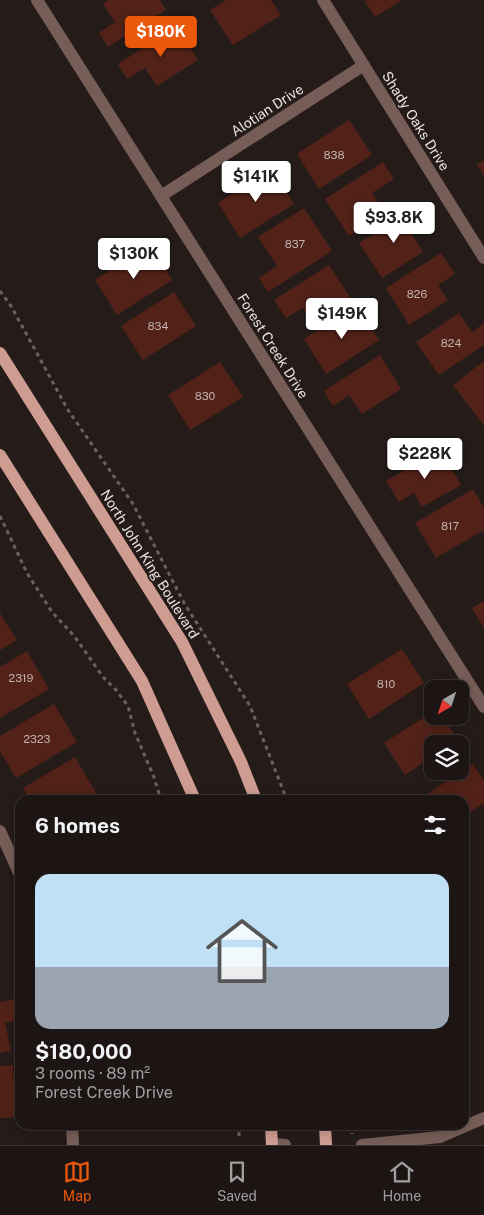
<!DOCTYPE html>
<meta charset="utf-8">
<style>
:root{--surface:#1c1514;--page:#292222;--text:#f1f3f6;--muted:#a09fa0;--line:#3a3434;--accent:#ea580c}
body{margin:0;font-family:"Public Sans",sans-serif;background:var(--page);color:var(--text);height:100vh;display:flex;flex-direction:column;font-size:19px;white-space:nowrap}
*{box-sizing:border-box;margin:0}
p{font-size:16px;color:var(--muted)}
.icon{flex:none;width:28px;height:28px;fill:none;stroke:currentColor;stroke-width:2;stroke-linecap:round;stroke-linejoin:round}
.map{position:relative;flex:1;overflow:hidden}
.drawer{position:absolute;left:15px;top:795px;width:454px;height:335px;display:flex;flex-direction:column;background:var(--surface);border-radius:15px;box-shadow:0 2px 12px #0003,0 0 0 1px var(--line)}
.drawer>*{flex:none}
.needle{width:32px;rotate:219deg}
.tools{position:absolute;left:424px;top:680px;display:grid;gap:10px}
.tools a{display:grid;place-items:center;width:45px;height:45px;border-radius:10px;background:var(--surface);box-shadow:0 2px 12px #0003,0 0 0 1px var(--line);font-size:25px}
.price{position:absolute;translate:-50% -42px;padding:0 11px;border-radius:5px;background:#fff;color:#222;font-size:16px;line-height:32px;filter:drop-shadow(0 1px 2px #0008)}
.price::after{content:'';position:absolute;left:50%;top:30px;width:15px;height:11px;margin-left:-8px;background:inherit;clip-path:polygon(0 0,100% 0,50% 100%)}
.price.current{background:var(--accent);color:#fff}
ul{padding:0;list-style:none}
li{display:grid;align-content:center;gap:10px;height:265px;padding:0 20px}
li+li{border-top:1px solid var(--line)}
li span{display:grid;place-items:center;height:155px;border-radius:15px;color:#555}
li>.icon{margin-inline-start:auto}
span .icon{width:90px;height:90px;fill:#fffc;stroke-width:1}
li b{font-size:21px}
h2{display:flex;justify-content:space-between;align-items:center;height:60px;padding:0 20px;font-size:21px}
.dock{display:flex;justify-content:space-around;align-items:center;height:70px;border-top:1px solid var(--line);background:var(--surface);font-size:14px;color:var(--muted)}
.dock a{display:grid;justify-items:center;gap:2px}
.dock .current{color:var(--accent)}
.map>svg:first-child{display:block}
.building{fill:#522218}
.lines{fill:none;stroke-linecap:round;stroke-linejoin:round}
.path{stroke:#6a6260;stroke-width:3;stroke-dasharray:4 4;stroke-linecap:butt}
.minor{stroke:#765d58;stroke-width:12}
.major{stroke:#cf9c91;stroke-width:12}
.labels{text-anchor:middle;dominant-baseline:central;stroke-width:4;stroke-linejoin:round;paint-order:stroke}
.number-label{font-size:11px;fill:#c2b2ae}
.street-label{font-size:14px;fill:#e8e2e0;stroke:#251c1a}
</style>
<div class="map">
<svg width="484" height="1145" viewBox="0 0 484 1145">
<rect width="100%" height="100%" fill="#251c1a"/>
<path class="building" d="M108,0H160L166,10L108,47L99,33L115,22L103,4Z
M226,0H271L281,15L233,45L210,10Z
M368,0H402L375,17L365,2Z
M176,27L198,60L157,86L145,68L127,79L118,64Z
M349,120L372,155L319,189L297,154Z
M484,160V176L477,164Z
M383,162L394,179L372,193L385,212L349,236L325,199Z
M272,169L294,204L240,238L218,203Z
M304,208L332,251L268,292L259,278L277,266L258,237Z
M413,209L423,226L411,233L423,252L382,278L359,243Z
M150,245L172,280L117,315L95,280Z
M441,253L455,274L438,285L448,300L409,325L386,288Z
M329,265L352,300L314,324L303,308L286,318L274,300Z
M174,292L196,326L143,360L121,326Z
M357,305L379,340L326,374L304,339Z
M459,313L472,332L484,323V345L439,375L416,342Z
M380,355L401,389L362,414L349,395L333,406L324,391Z
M484,361V426L453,385Z
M220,362L243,397L190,430L168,395Z
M440,449L461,485L422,507L414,493L399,502L386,481Z
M473,489L484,508V530L436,558L415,523Z
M484,601V628L472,608Z
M0,613L17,640L0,650Z
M402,649L424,683L369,719L347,684Z
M27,651L49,689L0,718V667Z
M54,704L77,742L16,778L0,751V736Z
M432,712V716H443L458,741L453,744H432V757L405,775L384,743Z
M75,757L100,800H30L23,788Z
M473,764L484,781V803L464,816V800H421L420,799Z
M20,998V1020L5,1023L11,1051L0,1053V1002Z
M13,1065L14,1083L20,1082V1117L0,1118V1066Z"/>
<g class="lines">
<path class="path" d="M0,291L11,306L68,410L133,504L184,603L250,706L287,800
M0,516L27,573L52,612L75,637L103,677L116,690L128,706L135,733L154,777L161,800
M352,1125V1134
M239,1136V1125"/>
<path class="minor" d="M37,0L484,707
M323,0L484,258
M161,196L364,65
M0,831L20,875
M72,1125L73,1145
M272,1144L285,1145
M362,1145L440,1137L484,1118"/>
<path class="major" d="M0,353L182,642L241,762L256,800
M0,455L142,681L195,800
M271,1125L272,1145
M325,1125L326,1145"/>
</g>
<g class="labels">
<g class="number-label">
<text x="334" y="155">838</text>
<text x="295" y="244">837</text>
<text x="417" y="294">826</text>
<text x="158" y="326">834</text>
<text x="451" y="343">824</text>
<text x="205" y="396">830</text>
<text x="450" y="526">817</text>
<text x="21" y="678">2319</text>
<text x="386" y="684">810</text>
<text x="37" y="739">2323</text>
</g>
<g class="street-label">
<text transform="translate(267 110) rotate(-33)">Alotian Drive</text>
<text transform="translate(416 121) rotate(58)">Shady Oaks Drive</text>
<text transform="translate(273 346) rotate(58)">Forest Creek Drive</text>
<text transform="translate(150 564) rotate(58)">North John King Boulevard</text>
</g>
</g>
</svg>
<div class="tools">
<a><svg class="needle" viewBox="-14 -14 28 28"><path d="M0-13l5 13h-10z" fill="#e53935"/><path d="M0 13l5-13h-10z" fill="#a09fa0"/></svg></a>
<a><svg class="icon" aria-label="layers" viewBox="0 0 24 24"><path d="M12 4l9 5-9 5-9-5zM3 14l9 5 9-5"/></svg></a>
</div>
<b class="price current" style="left:161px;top:58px">$180K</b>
<b class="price" style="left:256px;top:203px">$141K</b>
<b class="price" style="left:394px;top:244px">$93.8K</b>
<b class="price" style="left:134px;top:280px">$130K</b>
<b class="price" style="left:342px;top:340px">$149K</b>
<b class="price" style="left:425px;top:480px">$228K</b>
<section class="drawer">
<h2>6 homes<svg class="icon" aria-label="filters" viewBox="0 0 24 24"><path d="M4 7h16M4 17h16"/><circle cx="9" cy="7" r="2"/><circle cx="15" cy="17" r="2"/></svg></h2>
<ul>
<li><span style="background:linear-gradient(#bfe0f5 60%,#9aa5b1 0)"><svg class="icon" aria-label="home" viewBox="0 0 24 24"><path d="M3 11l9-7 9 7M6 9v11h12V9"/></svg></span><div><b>$180,000</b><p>3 rooms · 89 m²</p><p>Forest Creek Drive</p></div></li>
</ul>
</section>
</div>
<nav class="dock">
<a class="current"><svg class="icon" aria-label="map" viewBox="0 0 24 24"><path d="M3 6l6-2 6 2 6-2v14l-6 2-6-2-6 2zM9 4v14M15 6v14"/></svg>Map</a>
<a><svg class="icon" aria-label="saved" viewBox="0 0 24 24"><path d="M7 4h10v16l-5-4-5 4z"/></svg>Saved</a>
<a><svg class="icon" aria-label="home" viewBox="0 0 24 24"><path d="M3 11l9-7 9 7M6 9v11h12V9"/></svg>Home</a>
</nav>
